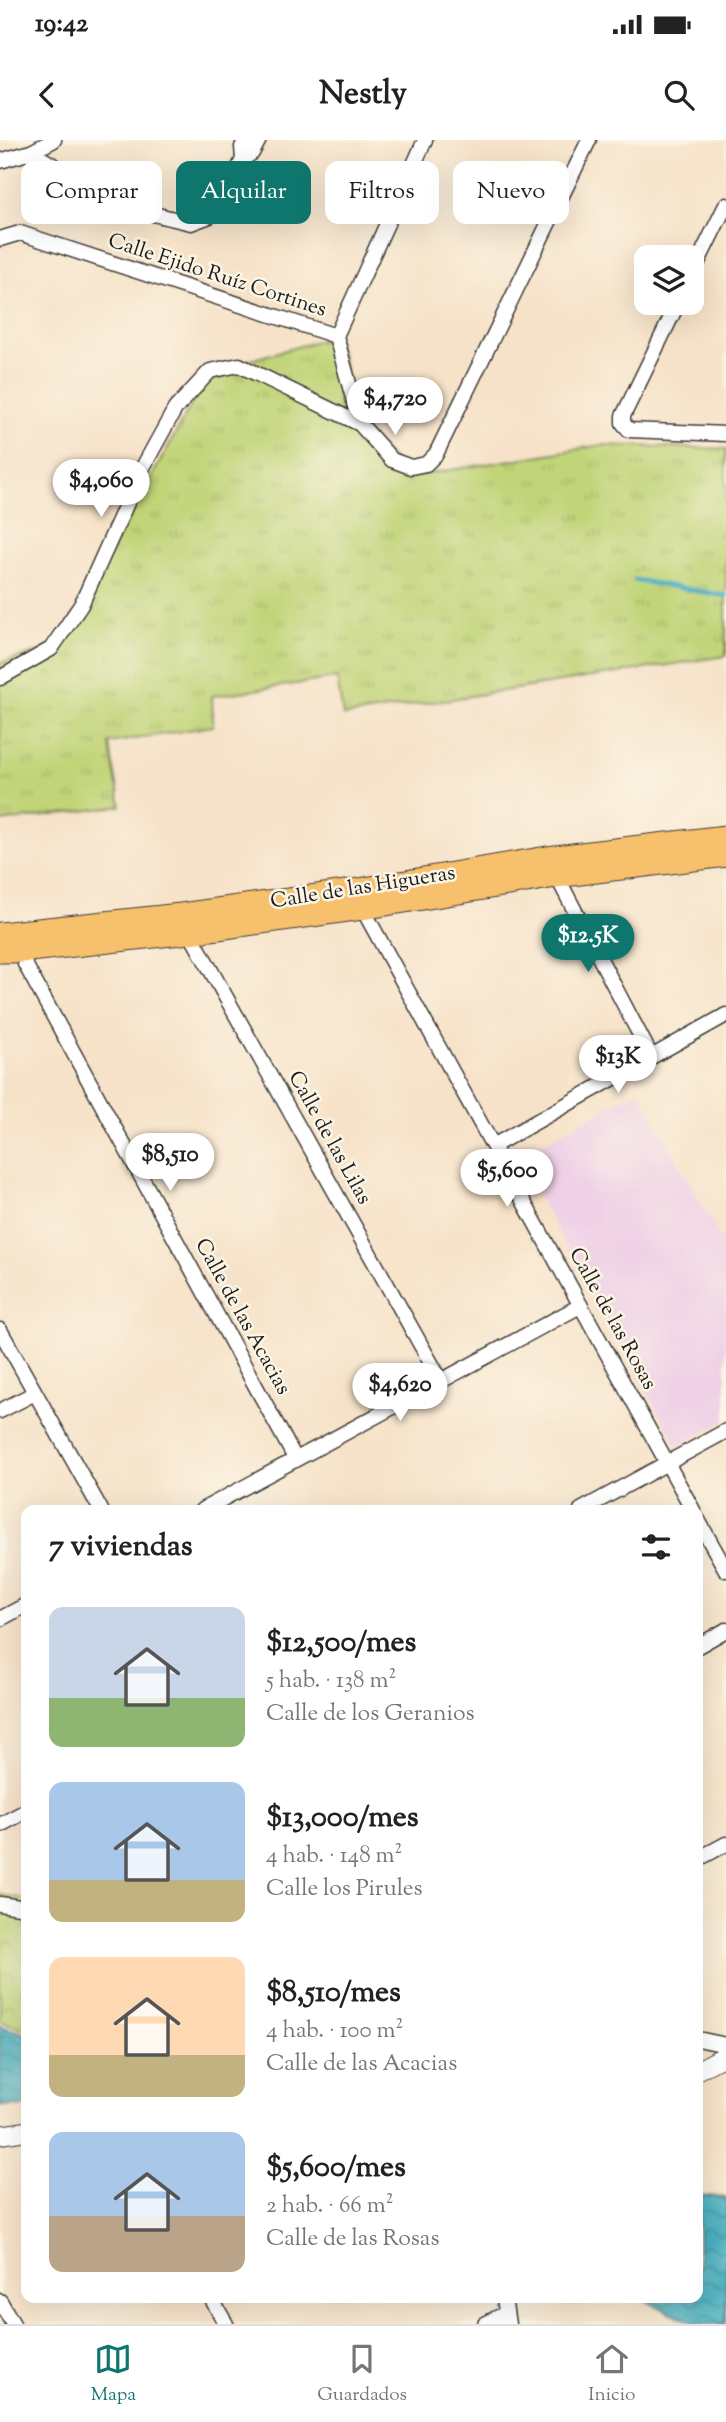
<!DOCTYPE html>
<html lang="es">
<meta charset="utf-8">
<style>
:root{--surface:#fff;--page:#f6f6f6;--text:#222;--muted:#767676;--line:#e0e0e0;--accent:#0f766e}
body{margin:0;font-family:"Sorts Mill Goudy",serif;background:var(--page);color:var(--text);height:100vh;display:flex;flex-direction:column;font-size:26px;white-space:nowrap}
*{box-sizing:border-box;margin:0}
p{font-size:23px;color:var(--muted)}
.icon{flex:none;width:38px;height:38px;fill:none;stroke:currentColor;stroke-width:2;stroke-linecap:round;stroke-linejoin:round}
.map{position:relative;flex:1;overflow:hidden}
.sheet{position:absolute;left:21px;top:1365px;width:682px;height:798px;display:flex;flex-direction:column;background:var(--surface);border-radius:14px;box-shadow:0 7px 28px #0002}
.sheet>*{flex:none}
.banner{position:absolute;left:21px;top:21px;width:684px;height:63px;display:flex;gap:14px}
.buttons{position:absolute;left:634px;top:105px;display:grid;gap:14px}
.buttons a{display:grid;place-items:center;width:70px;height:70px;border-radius:14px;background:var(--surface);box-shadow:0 7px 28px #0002;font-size:35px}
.price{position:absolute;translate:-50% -60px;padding:0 16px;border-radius:24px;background:#fff;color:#222;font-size:23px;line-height:46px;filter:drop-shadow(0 2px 4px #0008)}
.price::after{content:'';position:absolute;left:50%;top:42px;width:21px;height:16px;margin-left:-10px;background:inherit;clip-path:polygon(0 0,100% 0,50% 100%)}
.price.on{background:var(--accent);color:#fff}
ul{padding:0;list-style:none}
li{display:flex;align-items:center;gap:21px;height:175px;padding:0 28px}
li span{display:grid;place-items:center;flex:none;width:196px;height:140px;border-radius:14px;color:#555}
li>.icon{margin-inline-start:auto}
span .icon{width:84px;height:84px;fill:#fffc;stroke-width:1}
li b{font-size:30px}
h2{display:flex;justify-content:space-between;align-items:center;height:84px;padding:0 28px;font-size:30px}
.chip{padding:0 24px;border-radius:14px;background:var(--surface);box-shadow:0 7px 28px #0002;font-size:24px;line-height:63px}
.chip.on{background:var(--accent);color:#fff}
.status{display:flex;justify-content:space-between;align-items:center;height:49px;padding:0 35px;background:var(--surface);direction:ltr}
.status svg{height:19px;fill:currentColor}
header{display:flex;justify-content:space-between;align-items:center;height:91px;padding:0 28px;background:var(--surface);font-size:32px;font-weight:700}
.dock{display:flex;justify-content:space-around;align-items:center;height:98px;border-top:2px solid var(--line);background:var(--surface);font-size:19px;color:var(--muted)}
.dock a{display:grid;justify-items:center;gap:4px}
.dock .on{color:var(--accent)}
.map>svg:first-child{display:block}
.built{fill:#efd0e6}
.grass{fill:url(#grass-tufts);stroke:#6e784a;stroke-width:2}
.park{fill:url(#park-crowns);stroke:#6e784a;stroke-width:2}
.water{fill:url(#water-waves);stroke:#2e646d;stroke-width:2}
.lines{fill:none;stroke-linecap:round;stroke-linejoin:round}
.stream{stroke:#40acbe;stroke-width:5}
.minor-casing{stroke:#3d3a36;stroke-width:17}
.tertiary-casing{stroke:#3d3a36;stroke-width:20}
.primary-casing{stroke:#3d3a36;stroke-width:25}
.minor{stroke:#fff;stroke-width:14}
.tertiary{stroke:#fff;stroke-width:18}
.primary{stroke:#f7c06c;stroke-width:23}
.labels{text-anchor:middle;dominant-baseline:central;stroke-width:5;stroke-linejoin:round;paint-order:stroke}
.street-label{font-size:21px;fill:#1c1c1c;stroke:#fcf5e5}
</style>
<div class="status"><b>19:42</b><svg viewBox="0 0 49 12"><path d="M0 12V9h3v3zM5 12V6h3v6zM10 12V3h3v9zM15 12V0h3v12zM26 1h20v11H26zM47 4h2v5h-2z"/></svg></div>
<header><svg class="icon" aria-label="back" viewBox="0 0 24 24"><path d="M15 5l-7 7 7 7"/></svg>Nestly<svg class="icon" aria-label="search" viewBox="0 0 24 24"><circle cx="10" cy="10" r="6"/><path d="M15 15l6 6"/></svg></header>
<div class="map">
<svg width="726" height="2184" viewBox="0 0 726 2184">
<defs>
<pattern id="grass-tufts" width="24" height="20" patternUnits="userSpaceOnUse" patternTransform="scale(1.75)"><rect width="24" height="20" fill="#c1d478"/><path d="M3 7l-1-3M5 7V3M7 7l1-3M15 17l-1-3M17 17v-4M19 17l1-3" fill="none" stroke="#a5b567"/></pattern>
<pattern id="park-crowns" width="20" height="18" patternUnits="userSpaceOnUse" patternTransform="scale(1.75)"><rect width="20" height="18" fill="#c1d478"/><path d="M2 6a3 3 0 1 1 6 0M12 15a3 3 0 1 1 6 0" fill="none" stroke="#a5b567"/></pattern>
<pattern id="water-waves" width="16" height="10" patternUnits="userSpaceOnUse" patternTransform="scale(1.75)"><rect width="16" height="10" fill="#40acbe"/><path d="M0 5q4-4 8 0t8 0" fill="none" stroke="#358b9a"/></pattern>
</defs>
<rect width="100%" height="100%" fill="#fcf5e5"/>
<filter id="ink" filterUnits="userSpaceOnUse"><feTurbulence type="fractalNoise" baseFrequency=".0143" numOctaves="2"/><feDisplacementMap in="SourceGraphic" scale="14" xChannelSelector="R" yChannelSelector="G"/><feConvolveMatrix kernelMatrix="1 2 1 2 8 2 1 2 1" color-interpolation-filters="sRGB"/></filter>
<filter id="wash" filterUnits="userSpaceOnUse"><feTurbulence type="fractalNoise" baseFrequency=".00686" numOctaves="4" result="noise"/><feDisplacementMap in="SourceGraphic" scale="28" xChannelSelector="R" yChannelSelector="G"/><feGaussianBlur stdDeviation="1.57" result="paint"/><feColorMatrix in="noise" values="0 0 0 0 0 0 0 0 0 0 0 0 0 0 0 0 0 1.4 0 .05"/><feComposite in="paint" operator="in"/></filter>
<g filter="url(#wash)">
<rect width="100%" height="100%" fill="#f6e2c8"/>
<path class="built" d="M638,950L723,1102L726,1101V1280L678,1307L517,1018Z"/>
<path class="grass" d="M336,196L360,284L409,337L602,305L726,309V516L343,576L337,538L212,556L213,586L109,603L121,666L0,682V523L52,508L81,465L210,231Z"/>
<path class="park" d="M0,1755L26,1759V1889L0,1881Z"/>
<path class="water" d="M0,1886L26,1894V1967L0,1965Z
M698,2055L726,2058V2184H696L640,2158H698Z"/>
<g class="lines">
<path class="stream" d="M635,440L726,456"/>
</g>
</g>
<g filter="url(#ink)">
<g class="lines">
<defs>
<path id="minor" d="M31,12L124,67L191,83L210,76L221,64L243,19L242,7L246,0
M243,19L252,13L259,0
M0,21L31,12L54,0
M0,99L20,93L336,196
M691,136L726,65
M678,163L623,276V283L629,290L726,294
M336,196L360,284L392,320L411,327L426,324L436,314L589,0
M336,196L425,0
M0,538L51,509L81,465L143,327L175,269L210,231L239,225L360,284
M554,731L651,916
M360,764L693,1370
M186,786L441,1241
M21,806L25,824L296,1320
M493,1006L726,875
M0,1190L101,1370
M0,1271L35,1253
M202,1370L580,1166
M581,1370L726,1291
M698,1380L726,1430
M0,1479L26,1465
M698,1506L726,1490
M0,1685L26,1671
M698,1719L726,1704
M0,1764L26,1768
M698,1899L726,1905
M211,2158L226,2184
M504,2158L508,2184
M0,2161L13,2184
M485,2184L506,2173"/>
<path id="tertiary" d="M698,1930L726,1915
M0,1995L26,1991"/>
<path id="primary" d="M0,794L181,775L353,751L547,718L726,697
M0,811H21L189,792L362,768L556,736L726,715"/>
</defs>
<use href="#minor" class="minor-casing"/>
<use href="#tertiary" class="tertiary-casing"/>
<use href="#primary" class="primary-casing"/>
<use href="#minor" class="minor"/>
<use href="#tertiary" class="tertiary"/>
<use href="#primary" class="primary"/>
</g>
</g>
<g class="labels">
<g class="street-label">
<text transform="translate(217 136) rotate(18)">Calle Ejido Ruíz Cortines</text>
<text transform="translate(363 748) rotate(-9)">Calle de las Higueras</text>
<text transform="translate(329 998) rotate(61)">Calle de las Lilas</text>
<text transform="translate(242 1177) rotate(61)">Calle de las Acacias</text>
<text transform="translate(612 1179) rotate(61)">Calle de las Rosas</text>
</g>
</g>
</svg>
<div class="buttons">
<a><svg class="icon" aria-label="layers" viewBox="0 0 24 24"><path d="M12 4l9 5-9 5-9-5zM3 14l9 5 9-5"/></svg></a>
</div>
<b class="price" style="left:395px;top:297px">$4,720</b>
<b class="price" style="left:101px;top:379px">$4,060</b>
<b class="price on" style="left:588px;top:834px">$12.5K</b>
<b class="price" style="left:618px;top:955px">$13K</b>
<b class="price" style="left:170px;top:1053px">$8,510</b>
<b class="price" style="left:507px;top:1069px">$5,600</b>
<b class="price" style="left:400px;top:1283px">$4,620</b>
<div class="banner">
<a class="chip">Comprar</a>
<a class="chip on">Alquilar</a>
<a class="chip">Filtros</a>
<a class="chip">Nuevo</a>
</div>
<section class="sheet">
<h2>7 viviendas<svg class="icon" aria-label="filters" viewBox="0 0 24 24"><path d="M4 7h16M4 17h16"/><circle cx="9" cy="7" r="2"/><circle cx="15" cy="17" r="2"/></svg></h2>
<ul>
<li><span style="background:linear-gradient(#c9d6e8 65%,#8fb573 0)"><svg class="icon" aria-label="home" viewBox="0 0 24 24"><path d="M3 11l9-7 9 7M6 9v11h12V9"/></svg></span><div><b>$12,500/mes</b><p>5 hab. · 138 m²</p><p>Calle de los Geranios</p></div></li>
<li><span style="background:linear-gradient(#a9c7e8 70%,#c2b280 0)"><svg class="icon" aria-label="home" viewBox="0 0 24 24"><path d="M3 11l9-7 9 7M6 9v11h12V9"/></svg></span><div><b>$13,000/mes</b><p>4 hab. · 148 m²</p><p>Calle los Pirules</p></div></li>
<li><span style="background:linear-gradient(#ffd9b3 70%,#c2b280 0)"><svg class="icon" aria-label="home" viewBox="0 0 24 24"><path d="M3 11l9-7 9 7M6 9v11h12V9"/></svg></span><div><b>$8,510/mes</b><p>4 hab. · 100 m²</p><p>Calle de las Acacias</p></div></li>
<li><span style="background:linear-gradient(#a9c7e8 60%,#b9a48a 0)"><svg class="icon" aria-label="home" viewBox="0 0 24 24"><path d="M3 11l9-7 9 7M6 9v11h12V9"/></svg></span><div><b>$5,600/mes</b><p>2 hab. · 66 m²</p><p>Calle de las Rosas</p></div></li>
</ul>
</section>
</div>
<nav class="dock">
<a class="on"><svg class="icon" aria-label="map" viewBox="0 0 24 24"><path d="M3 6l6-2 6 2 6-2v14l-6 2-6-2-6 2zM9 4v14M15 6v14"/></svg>Mapa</a>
<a><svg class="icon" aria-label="saved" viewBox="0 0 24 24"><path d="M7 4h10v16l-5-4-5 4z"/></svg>Guardados</a>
<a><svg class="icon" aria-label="home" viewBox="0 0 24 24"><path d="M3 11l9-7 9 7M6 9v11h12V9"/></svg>Inicio</a>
</nav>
